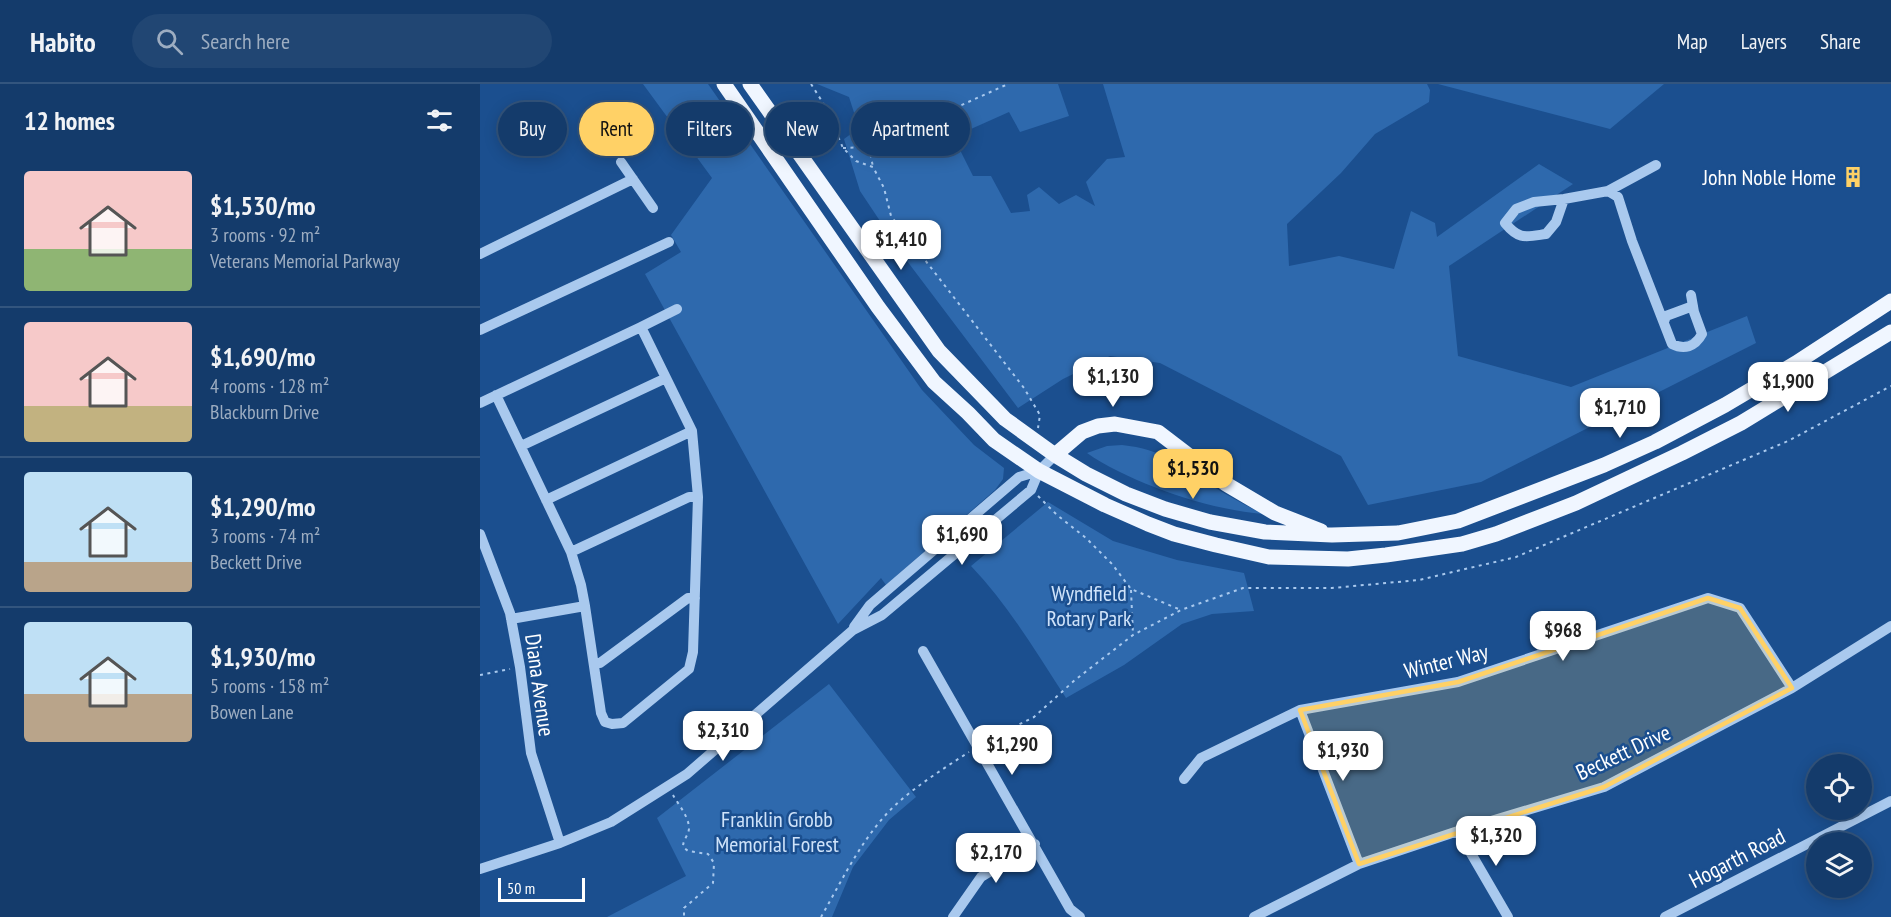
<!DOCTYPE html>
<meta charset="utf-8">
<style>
:root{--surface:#143b6b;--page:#214673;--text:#f1f3f6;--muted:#9dadc1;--line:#33557e;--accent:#ffd166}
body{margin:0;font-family:"PT Sans Narrow",sans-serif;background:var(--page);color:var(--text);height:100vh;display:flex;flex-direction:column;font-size:22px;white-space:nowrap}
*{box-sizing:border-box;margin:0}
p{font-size:20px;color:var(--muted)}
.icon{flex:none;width:33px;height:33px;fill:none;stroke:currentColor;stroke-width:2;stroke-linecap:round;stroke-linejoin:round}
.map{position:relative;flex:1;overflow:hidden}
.panel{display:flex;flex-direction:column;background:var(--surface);width:480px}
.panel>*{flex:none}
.hud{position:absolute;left:18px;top:18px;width:570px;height:54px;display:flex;gap:12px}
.controls{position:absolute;left:1326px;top:670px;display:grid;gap:12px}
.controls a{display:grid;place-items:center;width:66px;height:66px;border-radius:50%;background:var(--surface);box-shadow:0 3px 15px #0003,0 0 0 2px var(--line);font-size:30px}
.scale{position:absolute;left:18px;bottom:15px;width:87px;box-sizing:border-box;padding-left:6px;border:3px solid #fff;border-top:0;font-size:16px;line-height:21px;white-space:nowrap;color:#fff;-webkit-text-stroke:4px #1b4f8f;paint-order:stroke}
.price{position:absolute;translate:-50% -51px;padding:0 14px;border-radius:12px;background:#fff;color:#222;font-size:20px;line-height:39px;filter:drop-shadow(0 2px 3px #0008)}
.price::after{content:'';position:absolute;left:50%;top:36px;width:18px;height:14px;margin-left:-9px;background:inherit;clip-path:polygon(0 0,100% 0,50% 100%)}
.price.active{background:var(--accent);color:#111}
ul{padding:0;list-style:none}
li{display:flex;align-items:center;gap:18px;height:150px;padding:0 24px}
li+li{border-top:2px solid var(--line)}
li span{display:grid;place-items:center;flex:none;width:168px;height:120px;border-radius:6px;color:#555}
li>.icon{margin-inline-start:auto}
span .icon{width:72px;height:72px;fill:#fffc;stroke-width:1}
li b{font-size:26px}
h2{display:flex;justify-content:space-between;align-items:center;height:72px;padding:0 24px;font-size:26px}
.chip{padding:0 21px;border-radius:27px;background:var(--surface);box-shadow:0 3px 15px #0003,0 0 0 2px var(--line);font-size:21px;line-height:54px}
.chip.active{background:var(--accent);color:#111}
header{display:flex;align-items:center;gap:36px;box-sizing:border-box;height:84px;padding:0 30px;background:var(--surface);border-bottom:2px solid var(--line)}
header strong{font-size:28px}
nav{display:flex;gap:33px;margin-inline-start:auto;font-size:21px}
.search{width:420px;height:54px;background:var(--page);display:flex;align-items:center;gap:15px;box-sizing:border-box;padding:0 21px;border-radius:33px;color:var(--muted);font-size:22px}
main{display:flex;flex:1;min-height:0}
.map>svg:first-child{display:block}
.green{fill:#2e69ad}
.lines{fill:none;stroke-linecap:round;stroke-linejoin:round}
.path{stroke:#a9c9ee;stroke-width:2;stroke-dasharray:3 4.5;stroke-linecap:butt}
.minor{stroke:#a9c9ee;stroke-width:10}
.major{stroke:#f0f6ff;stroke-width:15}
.marked{fill:#ffd166;fill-opacity:0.2;stroke:#ffd166;stroke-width:4.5;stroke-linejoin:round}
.labels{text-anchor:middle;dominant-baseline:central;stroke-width:5;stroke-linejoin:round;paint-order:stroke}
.poi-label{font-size:22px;fill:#fff;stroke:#1b4f8f;text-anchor:end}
.park-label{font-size:22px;fill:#cfe3fa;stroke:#1b4f8f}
.street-label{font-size:22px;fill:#fff;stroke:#1b4f8f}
</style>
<header>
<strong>Habito</strong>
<div class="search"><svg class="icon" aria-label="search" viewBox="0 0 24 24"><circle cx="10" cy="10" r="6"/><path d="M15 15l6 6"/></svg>Search here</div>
<nav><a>Map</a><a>Layers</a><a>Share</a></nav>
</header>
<main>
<section class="panel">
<h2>12 homes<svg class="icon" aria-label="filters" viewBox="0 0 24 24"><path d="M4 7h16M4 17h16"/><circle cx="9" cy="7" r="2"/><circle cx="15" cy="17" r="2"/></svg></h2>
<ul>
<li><span style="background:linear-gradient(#f6c9c9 65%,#8fb573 0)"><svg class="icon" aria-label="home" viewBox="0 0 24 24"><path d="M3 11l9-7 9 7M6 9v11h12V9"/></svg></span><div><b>$1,530/mo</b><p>3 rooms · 92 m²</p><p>Veterans Memorial Parkway</p></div></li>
<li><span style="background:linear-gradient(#f6c9c9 70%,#c2b280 0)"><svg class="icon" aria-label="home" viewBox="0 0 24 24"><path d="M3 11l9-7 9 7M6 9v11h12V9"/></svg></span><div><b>$1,690/mo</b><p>4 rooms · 128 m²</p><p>Blackburn Drive</p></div></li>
<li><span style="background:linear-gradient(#bfe0f5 75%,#b9a48a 0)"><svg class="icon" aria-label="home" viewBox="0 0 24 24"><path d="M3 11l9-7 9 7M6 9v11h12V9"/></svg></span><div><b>$1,290/mo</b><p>3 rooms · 74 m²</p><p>Beckett Drive</p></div></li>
<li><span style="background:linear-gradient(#bfe0f5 60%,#b9a48a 0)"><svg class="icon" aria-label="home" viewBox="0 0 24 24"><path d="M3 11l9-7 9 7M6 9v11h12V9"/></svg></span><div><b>$1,930/mo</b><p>5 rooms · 158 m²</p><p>Bowen Lane</p></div></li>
</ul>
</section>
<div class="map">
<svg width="1411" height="833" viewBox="0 0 1411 833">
<rect width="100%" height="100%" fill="#1b4f8f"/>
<path class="green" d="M163,0H228L442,306L494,361L524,384L523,395L515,406L406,501L401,494L358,540L165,190L201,168L191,151L232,94Z
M337,0H578L589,32L540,48L529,28L482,49L481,68L493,92H511L531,129L550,127L547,111L559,103L579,120L596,111L615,122L606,98L627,75L645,73L623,0H947L950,6L949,18L895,50L861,89L807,140L809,182L859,172L914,185L931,127L955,139L957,153L1059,80L1093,100L969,182L978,272L1091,303L1267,232L1276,259L1001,398L888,421L861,372L680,279L630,272L583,295L538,324L424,173L380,107L364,55L379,44L369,13Z
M958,0H1184L1130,45Z
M642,361C682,365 702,382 734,403C750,413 767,422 783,430C730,426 650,399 607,369L627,362Z
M568,418L633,457L697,476L764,489L774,527L732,530L702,540L644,581L586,614C556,568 529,522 491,482Z
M349,600L436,713L409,736L373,783L352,833H127L206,792L177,734Z"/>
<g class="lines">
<path class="path" d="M331,0L345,22L363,64L376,77L393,83L404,104L411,132L544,304L560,331L558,344
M389,63L393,83
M363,64L389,63L528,0
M558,412L577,431L606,454L632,480L651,505L701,526
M651,506L653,551
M0,591L30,585
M506,657L554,633L595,596L653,551L701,526L763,504H852L939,496L1036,473L1308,357L1411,302
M193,711C198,720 209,733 209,744C209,751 203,755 203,763L208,767L228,770L234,779L233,799L204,824V833
M341,833C364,793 385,747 421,716C442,698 466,683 489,668"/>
<path class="minor" d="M141,78L173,124
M1128,107L1176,81
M1084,115L1076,138L1066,150C1045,153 1039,156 1025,139L1036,125L1054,118L1084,115L1128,107L1138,113L1152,157L1192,260C1204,266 1215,263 1222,250L1214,228L1211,211
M0,170L153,95
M1184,238L1186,232L1213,222
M0,246L189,158
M16,311L91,468L101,501L105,522
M0,319L161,243
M41,362L186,294
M66,416L212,347
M0,450L30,529L40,583L51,669L80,759
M91,468L209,413H218
M31,535L105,522L121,629L125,638L132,640L143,639L209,585L213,568L218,413L212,347L161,243L197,225
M374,543L390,521L539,393L559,387L575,371
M443,567L590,825L600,833
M114,579H120L208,514H215
M820,626L879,780
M704,695L721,674L820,626L978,598L1228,514L1260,524L1312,604
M978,747L1028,833
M0,785L80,759L131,738L207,690L373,546L402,531L551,406L559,387
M473,833L501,793L555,760
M774,833L879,780L978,747L1124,703L1312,604L1411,542
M1185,833L1411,717"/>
<path class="major" d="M244,0L398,223L454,298L488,329L514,356L559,387L625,421L668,440L694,450L736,461L789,473L868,475L906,471L982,460L1016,450L1096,419L1202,369L1261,339L1411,248
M270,0L459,267L525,335L575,371L606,390L646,410L685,425L730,438L785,448L852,451L918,449L978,437L1124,381L1175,358L1245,321L1316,279L1411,217
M575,371L602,348L618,342L635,340L678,348L746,400L795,429L841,447"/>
</g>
<path class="marked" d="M1228,514L1260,524L1312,604L1124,703L879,780L820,626L978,598Z"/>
<defs>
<symbol id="building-bare" viewBox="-9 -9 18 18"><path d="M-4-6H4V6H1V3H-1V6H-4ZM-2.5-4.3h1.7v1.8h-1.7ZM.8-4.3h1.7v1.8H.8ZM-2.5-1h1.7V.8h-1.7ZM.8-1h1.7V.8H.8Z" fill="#ffd166" stroke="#1b4f8f" stroke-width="2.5" paint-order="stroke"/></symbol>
</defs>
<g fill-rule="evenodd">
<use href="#building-bare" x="1358" y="78" width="30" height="30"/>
</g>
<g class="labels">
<g class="poi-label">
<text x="1356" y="93">John Noble Home</text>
</g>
<g class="park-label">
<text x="609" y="509">Wyndfield<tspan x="609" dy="25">Rotary Park</tspan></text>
<text x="297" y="735">Franklin Grobb<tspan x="297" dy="25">Memorial Forest</tspan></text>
</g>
<g class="street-label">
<text transform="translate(966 577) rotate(-14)">Winter Way</text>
<text transform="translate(60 601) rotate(82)">Diana Avenue</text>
<text transform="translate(1143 668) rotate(-25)">Beckett Drive</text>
<text transform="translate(1257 774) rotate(-27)">Hogarth Road</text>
</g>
</g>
</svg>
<div class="controls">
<a><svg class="icon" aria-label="locate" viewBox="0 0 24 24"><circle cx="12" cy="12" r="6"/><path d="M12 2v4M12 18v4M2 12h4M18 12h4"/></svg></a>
<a><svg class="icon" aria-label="layers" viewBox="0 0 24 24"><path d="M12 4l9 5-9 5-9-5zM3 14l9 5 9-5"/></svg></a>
</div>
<div class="scale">50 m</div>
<b class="price" style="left:421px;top:187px">$1,410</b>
<b class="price" style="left:633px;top:324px">$1,130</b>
<b class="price" style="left:1308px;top:329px">$1,900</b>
<b class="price" style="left:1140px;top:355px">$1,710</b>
<b class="price active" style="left:713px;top:416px">$1,530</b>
<b class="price" style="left:482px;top:482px">$1,690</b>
<b class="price" style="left:1083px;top:578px">$968</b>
<b class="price" style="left:243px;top:678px">$2,310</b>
<b class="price" style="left:532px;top:692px">$1,290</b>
<b class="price" style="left:863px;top:698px">$1,930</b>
<b class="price" style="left:1016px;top:783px">$1,320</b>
<b class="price" style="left:516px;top:800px">$2,170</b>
<div class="hud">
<a class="chip">Buy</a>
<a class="chip active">Rent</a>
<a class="chip">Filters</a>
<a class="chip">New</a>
<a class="chip">Apartment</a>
</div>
</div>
</main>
